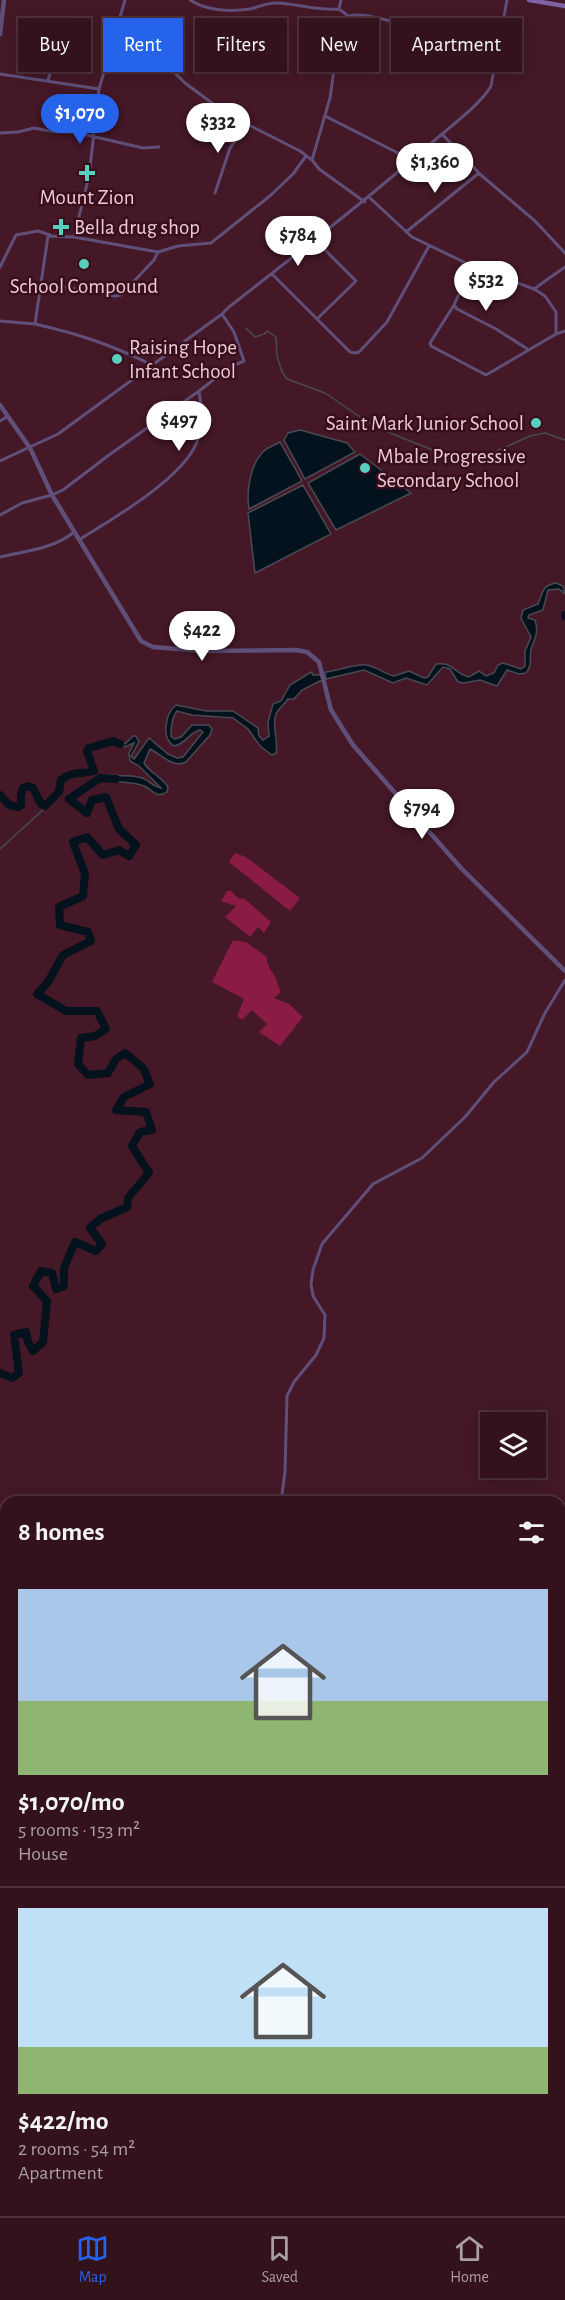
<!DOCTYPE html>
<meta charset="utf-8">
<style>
:root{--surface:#33121c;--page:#3e2029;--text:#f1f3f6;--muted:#a99ea3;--line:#4e323b;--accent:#2563eb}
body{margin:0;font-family:"Alegreya Sans",sans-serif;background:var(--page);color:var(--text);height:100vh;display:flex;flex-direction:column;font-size:22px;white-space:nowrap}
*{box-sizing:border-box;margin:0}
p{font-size:20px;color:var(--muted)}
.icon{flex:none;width:33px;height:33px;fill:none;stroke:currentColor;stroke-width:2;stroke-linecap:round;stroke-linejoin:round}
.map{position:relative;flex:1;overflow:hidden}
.side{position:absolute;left:0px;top:1496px;width:566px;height:722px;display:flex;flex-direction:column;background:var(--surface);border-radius:18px 18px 0 0;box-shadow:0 3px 15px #0003,0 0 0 2px var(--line)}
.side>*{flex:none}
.banner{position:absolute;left:18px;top:18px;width:530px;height:54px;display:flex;gap:12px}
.tools{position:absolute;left:480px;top:1412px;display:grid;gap:12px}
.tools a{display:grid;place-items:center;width:66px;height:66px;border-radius:0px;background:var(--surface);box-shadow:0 3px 15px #0003,0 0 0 2px var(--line);font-size:30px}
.price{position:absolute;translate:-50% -51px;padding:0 14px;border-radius:21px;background:#fff;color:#222;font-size:20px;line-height:39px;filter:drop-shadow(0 2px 3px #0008)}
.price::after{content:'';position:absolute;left:50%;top:36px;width:18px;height:14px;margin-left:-9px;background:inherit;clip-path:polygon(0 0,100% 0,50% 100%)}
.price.current{background:var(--accent);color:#fff}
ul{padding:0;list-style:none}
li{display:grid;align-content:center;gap:12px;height:318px;padding:0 18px}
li+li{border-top:2px solid var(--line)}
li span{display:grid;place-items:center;height:186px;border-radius:0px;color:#555}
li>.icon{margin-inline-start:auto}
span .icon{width:108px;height:108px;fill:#fffc;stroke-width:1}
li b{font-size:26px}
h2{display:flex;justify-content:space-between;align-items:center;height:72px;padding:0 18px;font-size:26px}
.chip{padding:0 21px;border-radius:0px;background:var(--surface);box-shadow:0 3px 15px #0003,0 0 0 2px var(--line);font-size:21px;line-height:54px}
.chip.current{background:var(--accent);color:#fff}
.tab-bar{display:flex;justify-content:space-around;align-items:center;height:84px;border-top:2px solid var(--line);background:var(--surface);font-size:16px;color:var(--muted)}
.tab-bar a{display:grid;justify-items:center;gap:3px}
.tab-bar .current{color:var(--accent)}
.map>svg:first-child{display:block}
.green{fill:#891b45}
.water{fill:#04121d;stroke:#494a53;stroke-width:1.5}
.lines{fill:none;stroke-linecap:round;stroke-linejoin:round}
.stream{stroke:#494a53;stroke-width:1.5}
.river{stroke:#04121d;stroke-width:8}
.minor{stroke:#604f79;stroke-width:3}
.tertiary{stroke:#604f79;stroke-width:4.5}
.secondary{stroke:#7f62a5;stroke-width:4.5}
.poi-dot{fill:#59cebe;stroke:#390d1c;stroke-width:2}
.labels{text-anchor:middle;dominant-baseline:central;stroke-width:5;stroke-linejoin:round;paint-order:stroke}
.poi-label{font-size:21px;fill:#e9cbd1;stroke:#390d1c;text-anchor:start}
</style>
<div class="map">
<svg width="565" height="2216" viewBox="0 0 565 2216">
<rect width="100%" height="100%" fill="#441826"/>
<path class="green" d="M235,853L246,857L300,898L290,911L229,862Z
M227,891H231L238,898L245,899L271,922L264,933L258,927L250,937L225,917L236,906L221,901Z
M233,940L246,942L267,957C267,967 271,969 275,977C278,982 278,987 281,992L274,998L289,1004L303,1017L280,1046L259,1032L267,1024L252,1010L242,1020L237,1016L244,999L212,982Z"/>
<path class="water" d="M300,430L347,443L355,452L305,479L284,440L288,433Z
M280,442L302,481L249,509C246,492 250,464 264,451C268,447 275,445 280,442Z
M360,454L411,493L336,530L308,483Z
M303,485L331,534L255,573L248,513Z
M556,583L563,586L565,594L559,589L548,590L543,610L529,615L528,618L535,620C539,632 535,638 531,649C529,659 533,664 526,673L519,674L507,670L497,686L480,680L464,683L458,682L450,669L443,667L427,685L406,678L393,683L364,670L326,679L325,672C337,671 358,663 367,665C377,667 385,674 394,676L409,671L424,678L428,677L436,664C454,662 453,673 469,677L479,671L486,676L494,673L498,665L503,663L521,669L525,666V651L531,637L521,618L523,610L538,604C543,593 542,585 556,583Z
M311,672L313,675H321L322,680L302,690L294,699H288C284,705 279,708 276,714C271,725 279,740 276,753L272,755L260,746L248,729L233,718L192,715L177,711C172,717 171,728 171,736L175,739L181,737L192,725H209L212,729L210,735L186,762C173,769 161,754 150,749L144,763C150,773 162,777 168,787L167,792C155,800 152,787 141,785C130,782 118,782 106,781L107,775C119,776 138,774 148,781C153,784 154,787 161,788L139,766L130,761L129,753L134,743L125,747L113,741H121L125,744L133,736H136L139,742L131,756L134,759L149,738L168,754L177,758L183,757L203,732L200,730C188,733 186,744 174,746C161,739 165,713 176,705L206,711H233L258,728L259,736L263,740L269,736L268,722L273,704L281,701L290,685Z"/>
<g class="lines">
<path class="stream" d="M246,328L255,337L264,334L267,331L276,337L277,356L282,372L287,379L325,393L366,421L390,433L468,464L530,436L545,433L565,440
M0,849L45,808V806"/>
<path class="river" d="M565,615V616
M0,795L9,805L18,807L21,805V794L23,788L28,786L33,788L41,804L45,806L59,792L61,780C74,770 80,775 94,771L87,751L89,748L113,741L120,744
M0,1373L12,1378L19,1373L14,1335L26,1332L28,1342L33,1351L43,1342L47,1301L33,1286L41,1271L52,1273L56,1289L64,1286V1268L75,1242L96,1251L102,1244L90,1228L100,1219L127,1207L128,1198L149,1173L132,1146L140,1132L152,1130L146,1112L116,1110L124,1097L150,1084L143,1068L125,1053L116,1059L108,1073L88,1075L78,1064L81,1038L95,1036L106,1029L97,1011H66L37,994L48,982L63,955L91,941L88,932L60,925L59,907L83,896L85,874L73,842L87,837L103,855L119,850L129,856L136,845L119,829L106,797L92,800L87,813L69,799L100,778L116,779"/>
<path class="minor" d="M190,0C207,11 231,12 250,9C259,7 268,2 278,3C298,4 318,11 339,9
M341,0L339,9L347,15
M114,37L164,62L185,83L212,103L241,121L300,151L312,160
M0,74L99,89
M48,80L56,56L60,29
M325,116L398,153L410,163
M0,133L18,132L34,128L55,132H74L143,148L159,147
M442,134L481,175L535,221L565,253
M215,193L230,148L238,137L241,121
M370,198L412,237L472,266L534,289L545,296L556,312V334L486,375L431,346L430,343L454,305
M365,202L319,169L312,160L330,98L341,19C356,10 378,18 394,22
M406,232L479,173
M74,237L89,176L99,89L125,0
M315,240L356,281L317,319
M0,267L16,235L38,231L50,235
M471,267L454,305L457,309L496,329L529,350
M272,274L350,352L355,353L359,352L387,322L429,246
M41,283L115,296L121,295L154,260L158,252
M534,289L565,267
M0,321L35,324L48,236L74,237L158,252L178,246L211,243L271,195L293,174L306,156
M35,324C79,334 112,345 152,365
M556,334L565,331
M0,421L8,416
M0,461L58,434L222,314L229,307C299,252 368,199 435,140C451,126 481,104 491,86L507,0
M0,515L22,503L52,495L63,490L109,455L199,391
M80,539C113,519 183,478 197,442C203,426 202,408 199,391L230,367L244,361L234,332L222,314
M0,557C24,551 54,549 74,532
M29,1502L59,1496L74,1502
M281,1502L285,1472L287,1396L294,1382L316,1355L324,1338L325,1315L313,1296L311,1284L313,1270L322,1244L373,1184L422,1158L465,1117L494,1082L527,1052L545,1013L565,980
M0,1507L6,1506
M0,1823L6,1821"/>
<path class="tertiary" d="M0,34L4,0
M0,405L30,448L52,495L141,641L153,647L203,651L296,650L307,652L319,662L331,710L353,745L461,868L565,971"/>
<path class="secondary" d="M529,0L565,6"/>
</g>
<g class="poi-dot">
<path d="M84 164h6v6h6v6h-6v6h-6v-6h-6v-6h6z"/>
<path d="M58 218h6v6h6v6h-6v6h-6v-6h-6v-6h6z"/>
<circle cx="84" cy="264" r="6"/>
<circle cx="117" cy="359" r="6"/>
<circle cx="536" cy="423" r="6"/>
<circle cx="365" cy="468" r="6"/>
</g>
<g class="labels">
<g class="poi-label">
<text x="87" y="197" text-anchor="middle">Mount Zion</text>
<text x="74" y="227">Bella drug shop</text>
<text x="84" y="286" text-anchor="middle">School Compound</text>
<text x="129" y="347">Raising Hope<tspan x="129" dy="24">Infant School</tspan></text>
<text x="524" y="423" text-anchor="end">Saint Mark Junior School</text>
<text x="377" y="456">Mbale Progressive<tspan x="377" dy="24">Secondary School</tspan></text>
</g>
</g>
</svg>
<div class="tools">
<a><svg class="icon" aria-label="layers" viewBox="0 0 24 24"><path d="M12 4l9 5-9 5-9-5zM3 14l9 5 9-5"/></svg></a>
</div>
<b class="price current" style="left:80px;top:145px">$1,070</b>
<b class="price" style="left:218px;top:154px">$332</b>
<b class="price" style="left:435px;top:194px">$1,360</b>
<b class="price" style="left:298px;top:267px">$784</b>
<b class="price" style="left:486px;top:312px">$532</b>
<b class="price" style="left:179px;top:452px">$497</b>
<b class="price" style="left:202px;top:662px">$422</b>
<b class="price" style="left:422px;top:840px">$794</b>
<div class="banner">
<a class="chip">Buy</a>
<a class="chip current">Rent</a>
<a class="chip">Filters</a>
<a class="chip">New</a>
<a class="chip">Apartment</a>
</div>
<section class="side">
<h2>8 homes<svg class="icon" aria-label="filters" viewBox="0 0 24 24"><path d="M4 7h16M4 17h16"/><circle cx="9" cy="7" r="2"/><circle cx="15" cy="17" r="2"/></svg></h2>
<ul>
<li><span style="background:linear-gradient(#a9c7e8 60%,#8fb573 0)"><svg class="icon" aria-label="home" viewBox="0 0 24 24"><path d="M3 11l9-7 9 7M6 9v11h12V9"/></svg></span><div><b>$1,070/mo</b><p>5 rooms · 153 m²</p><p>House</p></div></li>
<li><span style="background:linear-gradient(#bfe0f5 75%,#8fb573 0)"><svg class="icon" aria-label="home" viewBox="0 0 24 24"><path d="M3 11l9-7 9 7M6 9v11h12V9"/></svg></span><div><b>$422/mo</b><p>2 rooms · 54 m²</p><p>Apartment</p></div></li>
</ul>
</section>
</div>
<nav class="tab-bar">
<a class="current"><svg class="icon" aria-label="map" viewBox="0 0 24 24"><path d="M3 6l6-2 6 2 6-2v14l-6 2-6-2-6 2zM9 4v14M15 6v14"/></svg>Map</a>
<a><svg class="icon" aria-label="saved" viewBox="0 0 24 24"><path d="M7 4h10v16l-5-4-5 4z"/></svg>Saved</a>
<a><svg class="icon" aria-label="home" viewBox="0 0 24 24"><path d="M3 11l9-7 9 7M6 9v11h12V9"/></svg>Home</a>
</nav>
